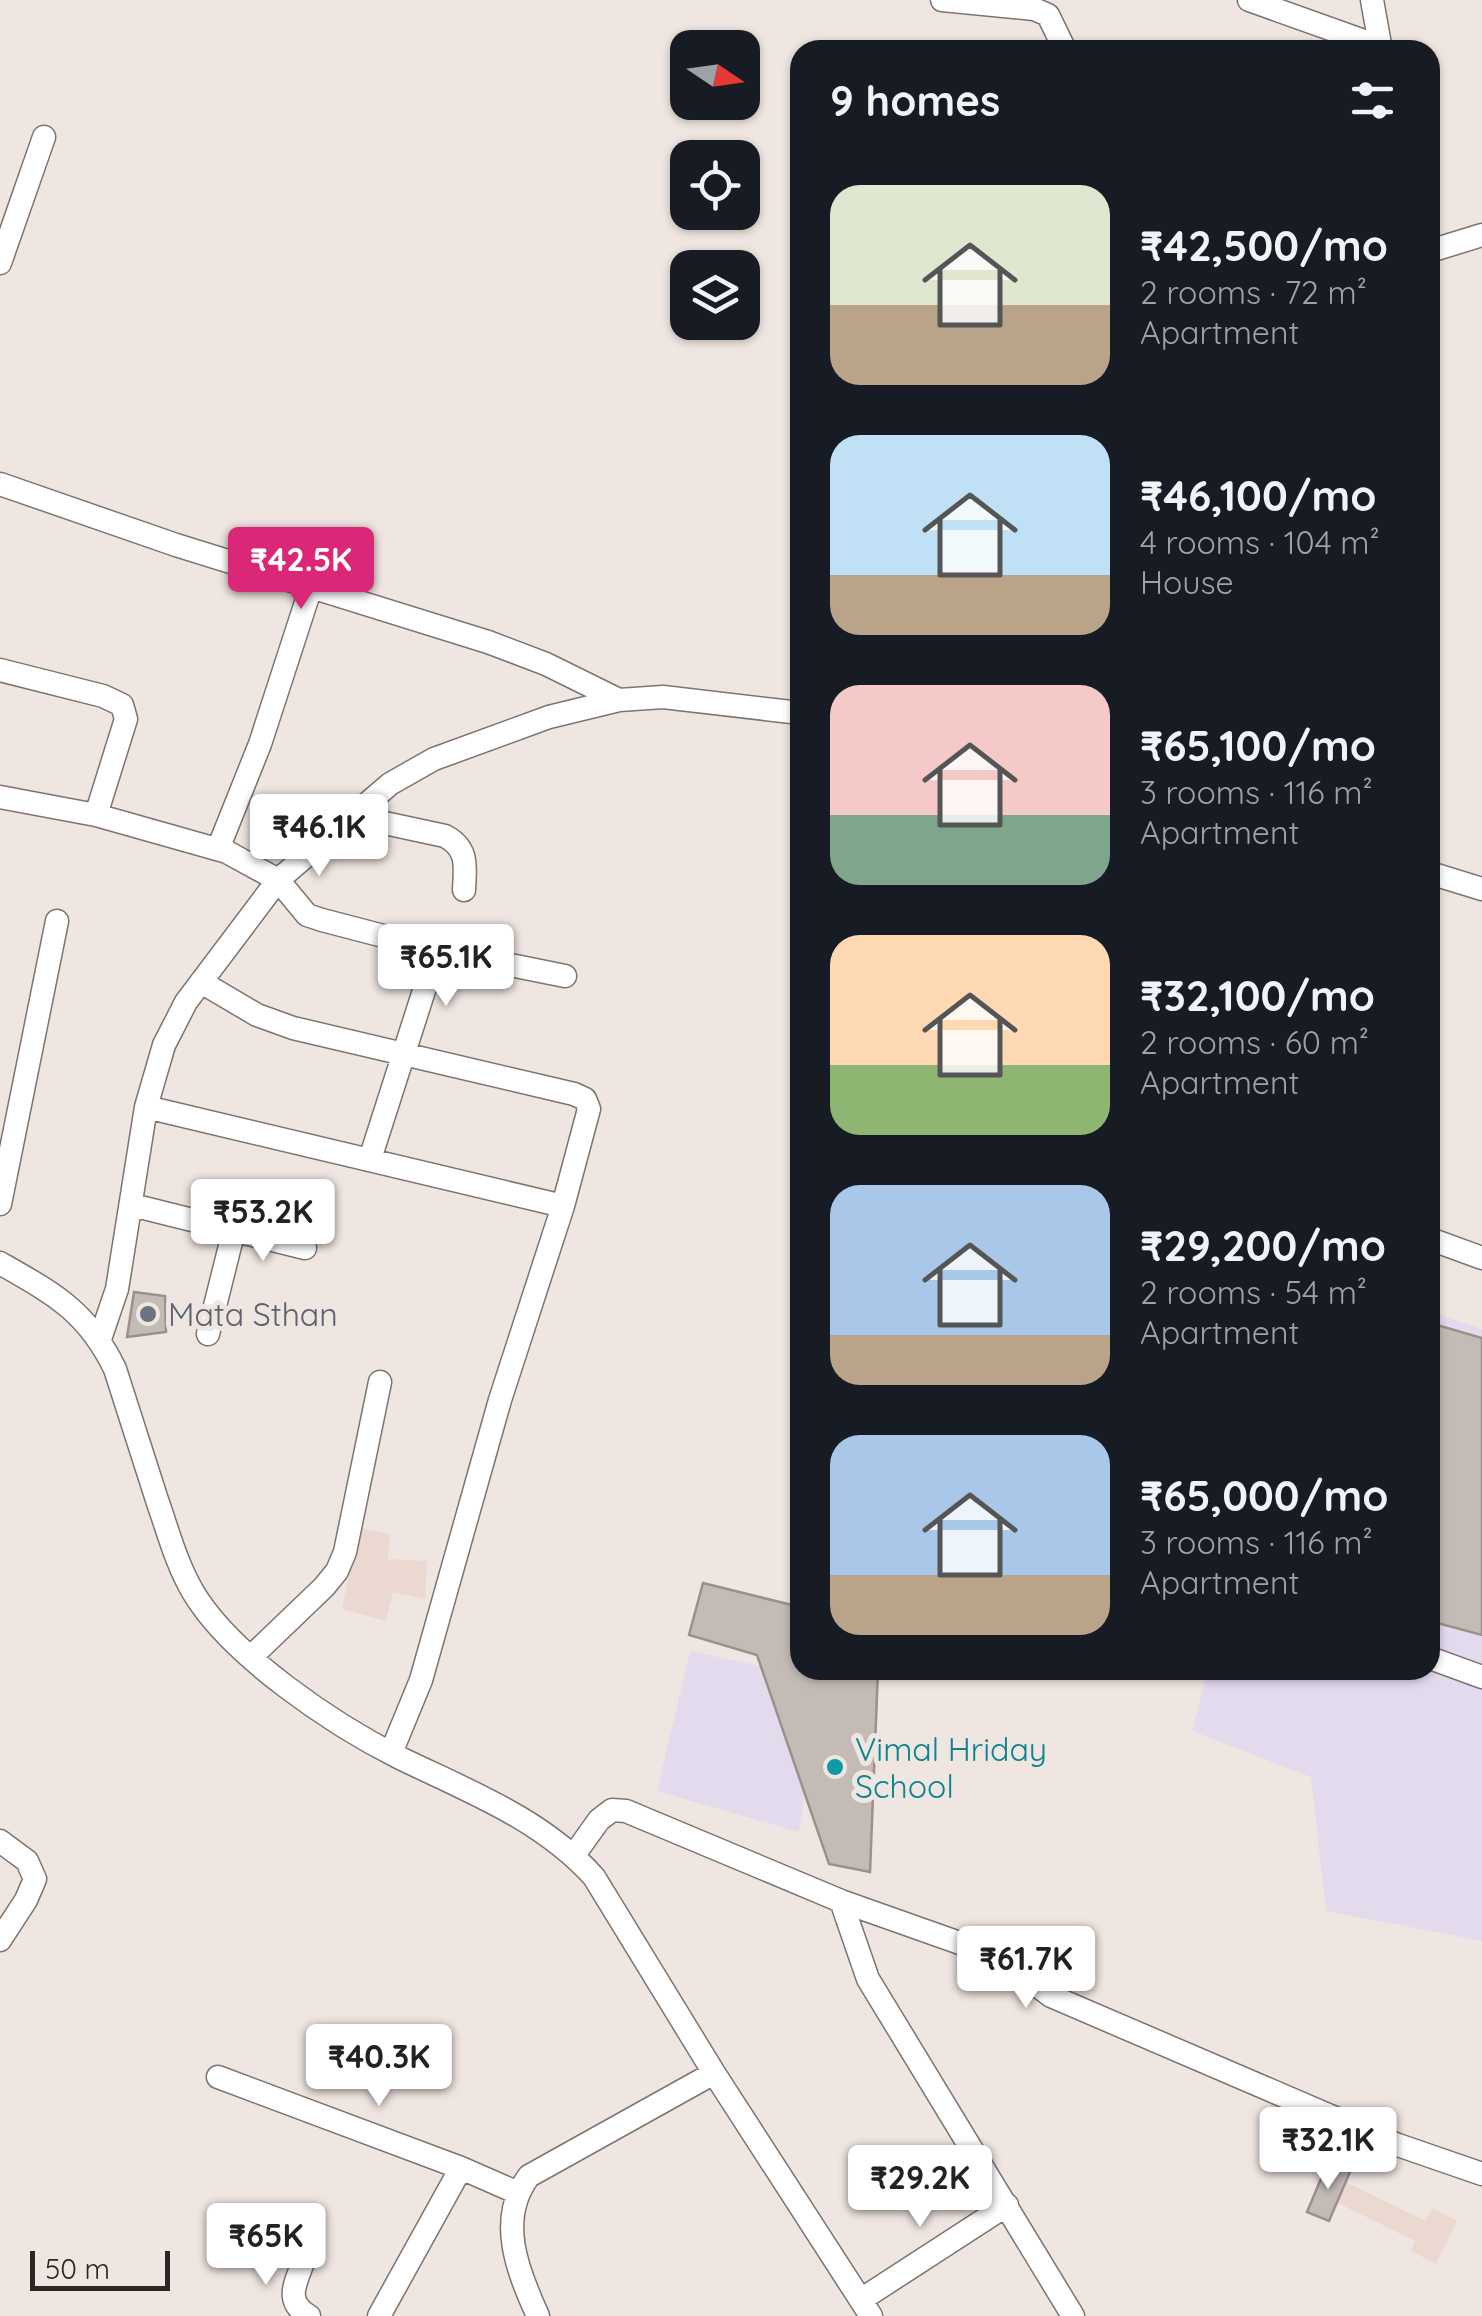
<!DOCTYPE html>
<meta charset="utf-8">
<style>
:root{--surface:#171b24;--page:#242831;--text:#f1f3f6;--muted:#9ea1a6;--accent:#db2777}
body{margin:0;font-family:Quicksand,sans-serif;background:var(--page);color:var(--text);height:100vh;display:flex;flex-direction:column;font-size:38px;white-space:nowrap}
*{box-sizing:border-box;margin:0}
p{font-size:32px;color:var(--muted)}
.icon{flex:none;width:55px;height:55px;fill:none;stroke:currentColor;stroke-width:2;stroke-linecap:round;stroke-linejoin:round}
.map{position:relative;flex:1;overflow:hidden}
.sheet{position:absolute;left:790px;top:40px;width:650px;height:1640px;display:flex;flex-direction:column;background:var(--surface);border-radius:30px;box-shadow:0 2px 8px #0004}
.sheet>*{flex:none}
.needle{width:65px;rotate:103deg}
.controls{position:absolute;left:670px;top:30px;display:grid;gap:20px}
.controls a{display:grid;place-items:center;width:90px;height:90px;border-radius:20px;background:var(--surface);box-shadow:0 2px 8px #0004;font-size:50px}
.scale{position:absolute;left:30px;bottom:25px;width:140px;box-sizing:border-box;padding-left:10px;border:5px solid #2b2726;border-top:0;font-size:28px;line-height:35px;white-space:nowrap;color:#2b2726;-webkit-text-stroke:8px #f0e6e1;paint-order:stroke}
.price{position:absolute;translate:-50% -85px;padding:0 22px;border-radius:10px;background:#fff;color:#222;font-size:32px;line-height:65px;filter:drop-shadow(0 2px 5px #0008)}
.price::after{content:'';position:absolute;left:50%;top:60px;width:30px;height:22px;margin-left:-15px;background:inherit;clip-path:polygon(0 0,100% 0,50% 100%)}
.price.current{background:var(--accent);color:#fff}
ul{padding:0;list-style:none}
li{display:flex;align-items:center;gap:30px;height:250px;padding:0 40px}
li span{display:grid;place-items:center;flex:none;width:280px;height:200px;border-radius:30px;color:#555}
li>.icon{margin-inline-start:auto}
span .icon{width:120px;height:120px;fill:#fffc;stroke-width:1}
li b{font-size:42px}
h2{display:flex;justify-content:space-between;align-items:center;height:120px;padding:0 40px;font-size:42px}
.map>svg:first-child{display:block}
.built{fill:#ead8d1}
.education{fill:#e4daee}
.building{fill:#c5bbb6;stroke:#9a908c;stroke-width:2.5}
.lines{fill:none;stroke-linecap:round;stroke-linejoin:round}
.minor-casing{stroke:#7d736f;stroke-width:25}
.minor{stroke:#fff;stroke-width:22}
.worship-dot{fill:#6b7280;stroke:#f0e6e1;stroke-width:4}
.culture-dot{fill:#0f9aa8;stroke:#f0e6e1;stroke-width:4}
.labels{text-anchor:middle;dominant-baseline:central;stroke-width:10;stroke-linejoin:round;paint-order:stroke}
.worship-label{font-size:32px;fill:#5b616d;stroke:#f0e6e1;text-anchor:start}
.culture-label{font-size:32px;fill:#0d838f;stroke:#f0e6e1;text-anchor:start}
</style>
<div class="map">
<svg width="1482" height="2316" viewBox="0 0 1482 2316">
<rect width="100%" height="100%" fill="#f0e6e1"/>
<path class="built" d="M351,1526L390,1534L388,1559L427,1561L425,1599L393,1592L386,1621L342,1609L349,1574Z
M1346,2182L1425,2221L1432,2208L1457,2221L1436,2264L1411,2251L1415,2241L1336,2202Z"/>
<path class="education" d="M1430,1312L1482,1329V1941L1326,1911L1311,1777L1192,1731L1208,1670H1430Z
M690,1651L821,1679L799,1832L657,1791Z"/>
<path class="building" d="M134,1292L165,1296L166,1332L127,1337Z
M1430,1323L1482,1338V1635L1430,1621Z
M703,1583L800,1607V1670H878L870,1872L829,1864L757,1655L689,1635Z
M1328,2162L1350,2172L1329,2221L1307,2212Z"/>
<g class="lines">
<defs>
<path id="minor" d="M942,0L1034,9L1048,15L1065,50
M1249,0L1381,47
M1372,0L1381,50
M1430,251L1482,235
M0,263L44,137
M0,484L176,545L488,642L546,664L619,700
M0,670L103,696L122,705L126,719L96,815
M0,797L96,815L227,852L278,880L307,915L322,920L437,950L565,976
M352,816L445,836C469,849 465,866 464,890
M218,849L260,744L311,587
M1430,873L1482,889
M201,982L257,1015L293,1028L574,1094L585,1099L589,1109L563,1206L500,1400L421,1680L391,1753
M146,1107L563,1206
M370,1159L437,950
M0,1204L57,921
M132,1205L305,1248
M1430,1239L1482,1258
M0,1263C54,1294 87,1311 115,1369C129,1412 143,1456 157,1500C168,1531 176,1563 193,1592C231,1656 334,1725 400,1758C468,1791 542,1819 594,1877L714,2073L871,2316
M208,1334L234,1230
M100,1339L117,1289L146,1107L164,1045L186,1002L278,880L390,784L434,759L549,717L619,700L663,697L800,713
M252,1656L324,1587L337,1571L345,1552L380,1382
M1430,1658L1482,1677
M0,1841L27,1861L35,1879L26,1900L0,1940
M574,1855L599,1820L612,1810L626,1811L841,1901L971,1947L1014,1968L1051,1996L1398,2145L1482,2174
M841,1901L868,1979L1073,2316
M218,2077L461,2168L518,2193
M270,2217L302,2238L307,2247C303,2275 278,2298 309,2316
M862,2299L1007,2205
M379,2316L461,2168
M538,2316C518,2272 496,2219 529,2176L714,2073"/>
</defs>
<use href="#minor" class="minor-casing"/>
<use href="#minor" class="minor"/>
</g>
<circle class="worship-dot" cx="148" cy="1314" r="10"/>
<circle class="culture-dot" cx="835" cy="1767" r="10"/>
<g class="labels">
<g class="worship-label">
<text x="168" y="1314">Mata Sthan</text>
</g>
<g class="culture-label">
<text x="855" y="1749">Vimal Hriday<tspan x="855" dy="37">School</tspan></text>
</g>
</g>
</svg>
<div class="controls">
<a><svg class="needle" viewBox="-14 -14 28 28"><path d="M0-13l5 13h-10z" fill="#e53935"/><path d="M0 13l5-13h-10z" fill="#9ea1a6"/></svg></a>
<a><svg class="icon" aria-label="locate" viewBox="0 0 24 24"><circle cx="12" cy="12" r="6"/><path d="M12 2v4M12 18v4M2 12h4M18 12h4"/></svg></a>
<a><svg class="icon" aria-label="layers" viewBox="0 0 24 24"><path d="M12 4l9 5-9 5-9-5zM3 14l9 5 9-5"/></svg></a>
</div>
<div class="scale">50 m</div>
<b class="price current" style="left:301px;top:612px">₹42.5K</b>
<b class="price" style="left:319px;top:879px">₹46.1K</b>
<b class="price" style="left:446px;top:1009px">₹65.1K</b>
<b class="price" style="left:263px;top:1264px">₹53.2K</b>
<b class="price" style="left:1026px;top:2011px">₹61.7K</b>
<b class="price" style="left:379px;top:2109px">₹40.3K</b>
<b class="price" style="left:1328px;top:2192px">₹32.1K</b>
<b class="price" style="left:920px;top:2230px">₹29.2K</b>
<b class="price" style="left:266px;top:2288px">₹65K</b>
<section class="sheet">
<h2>9 homes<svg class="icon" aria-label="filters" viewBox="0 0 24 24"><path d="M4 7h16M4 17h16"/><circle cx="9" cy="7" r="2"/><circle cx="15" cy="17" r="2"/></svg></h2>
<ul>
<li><span style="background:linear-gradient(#dfe7d0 60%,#b9a48a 0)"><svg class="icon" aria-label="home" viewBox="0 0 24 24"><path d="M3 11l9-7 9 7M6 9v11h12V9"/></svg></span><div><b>₹42,500/mo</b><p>2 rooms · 72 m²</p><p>Apartment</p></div></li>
<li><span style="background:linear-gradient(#bfe0f5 70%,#b9a48a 0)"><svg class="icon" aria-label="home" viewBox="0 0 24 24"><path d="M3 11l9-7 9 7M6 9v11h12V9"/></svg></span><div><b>₹46,100/mo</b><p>4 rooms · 104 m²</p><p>House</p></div></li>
<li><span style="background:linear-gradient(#f6c9c9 65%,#7fa58c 0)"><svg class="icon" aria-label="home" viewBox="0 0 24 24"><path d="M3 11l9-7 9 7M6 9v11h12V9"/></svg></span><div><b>₹65,100/mo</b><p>3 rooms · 116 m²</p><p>Apartment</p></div></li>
<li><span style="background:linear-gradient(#ffd9b3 65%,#8fb573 0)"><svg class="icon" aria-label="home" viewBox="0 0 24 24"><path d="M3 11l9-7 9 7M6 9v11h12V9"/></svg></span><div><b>₹32,100/mo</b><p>2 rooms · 60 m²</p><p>Apartment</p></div></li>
<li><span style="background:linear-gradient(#a9c7e8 75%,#b9a48a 0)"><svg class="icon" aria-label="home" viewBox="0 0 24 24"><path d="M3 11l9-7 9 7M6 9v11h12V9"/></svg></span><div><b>₹29,200/mo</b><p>2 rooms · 54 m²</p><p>Apartment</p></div></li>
<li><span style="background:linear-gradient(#a9c7e8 70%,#b9a48a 0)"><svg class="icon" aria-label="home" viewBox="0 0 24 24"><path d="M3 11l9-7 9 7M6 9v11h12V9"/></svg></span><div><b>₹65,000/mo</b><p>3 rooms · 116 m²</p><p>Apartment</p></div></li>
</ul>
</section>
</div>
